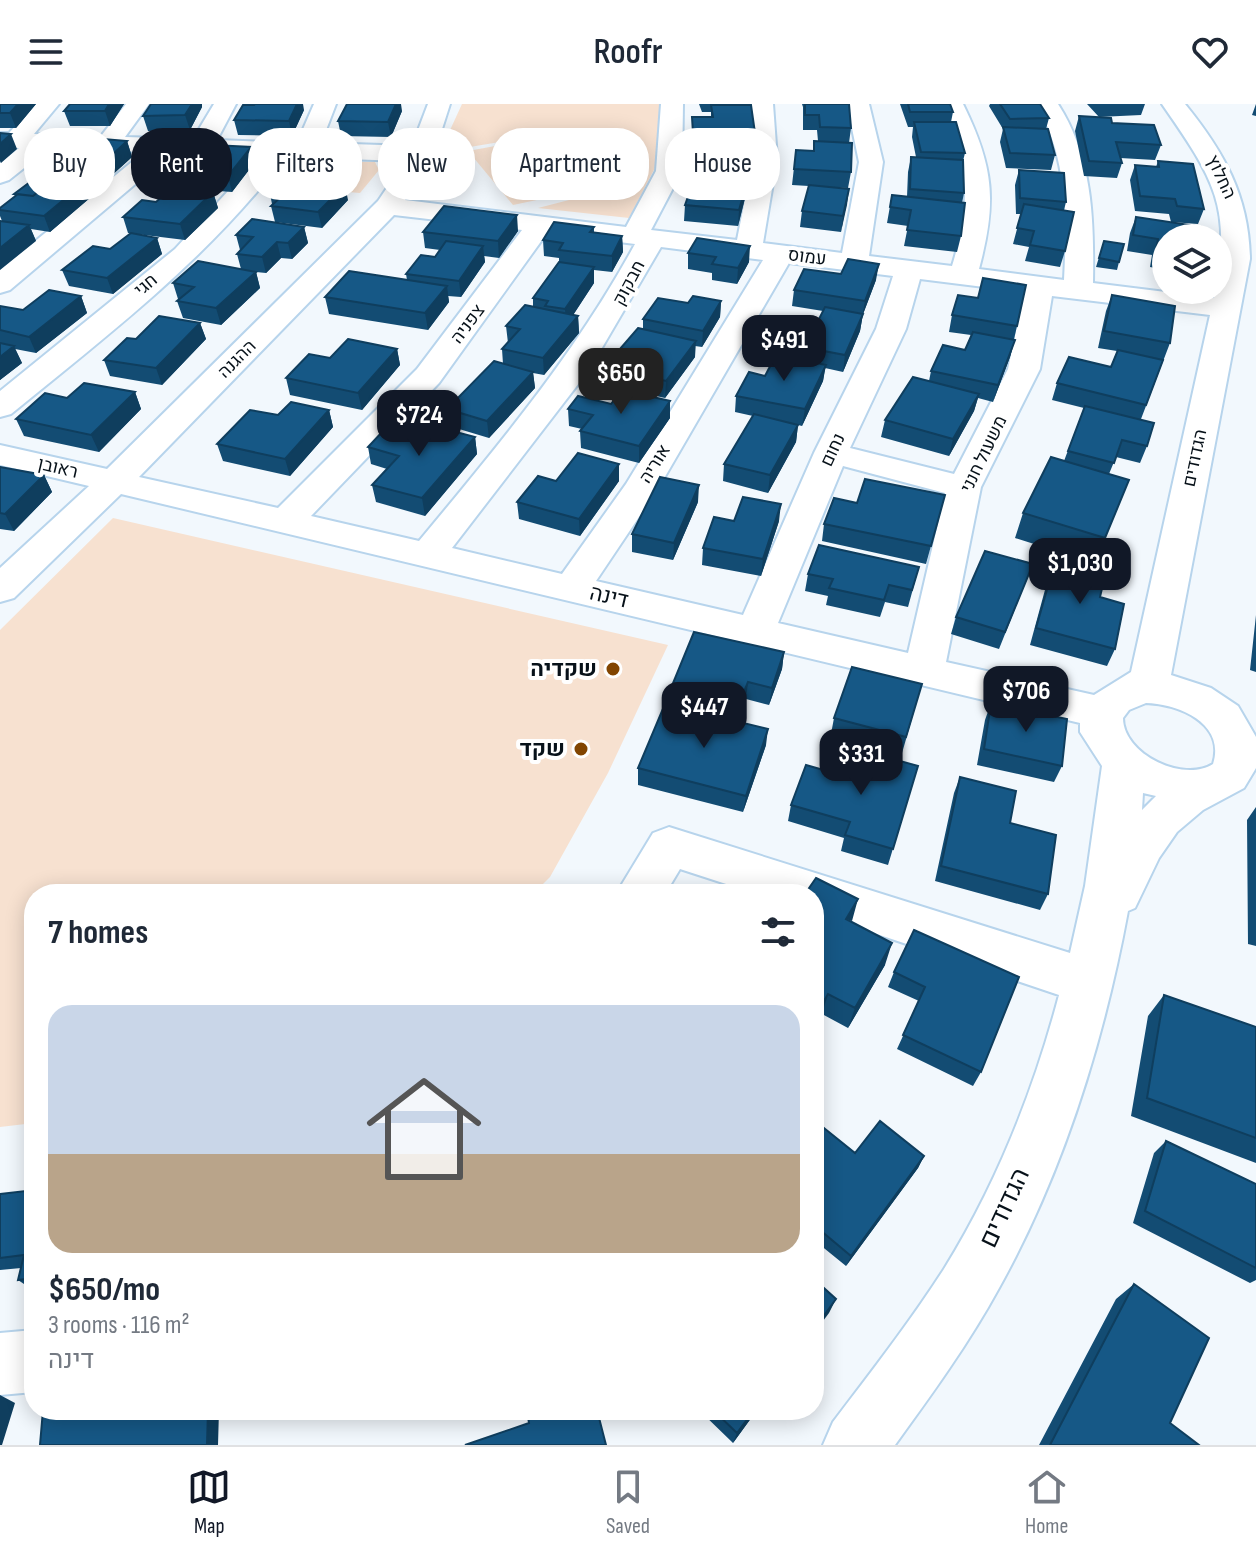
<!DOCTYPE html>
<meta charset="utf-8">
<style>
:root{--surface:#fff;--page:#f2f2f3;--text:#1f2937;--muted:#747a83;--line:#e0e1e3;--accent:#111827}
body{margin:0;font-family:"Sofia Sans Condensed",Heebo,sans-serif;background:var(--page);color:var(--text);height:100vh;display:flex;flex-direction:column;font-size:30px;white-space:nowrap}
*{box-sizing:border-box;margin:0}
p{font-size:26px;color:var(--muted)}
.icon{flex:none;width:44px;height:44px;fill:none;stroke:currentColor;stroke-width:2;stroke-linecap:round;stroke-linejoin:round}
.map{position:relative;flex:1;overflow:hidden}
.drawer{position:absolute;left:24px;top:780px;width:800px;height:536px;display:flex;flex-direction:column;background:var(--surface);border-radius:32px;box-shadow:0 4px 20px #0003}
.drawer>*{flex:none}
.hud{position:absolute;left:24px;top:24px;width:800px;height:72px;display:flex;gap:16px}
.buttons{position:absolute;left:1152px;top:120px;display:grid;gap:16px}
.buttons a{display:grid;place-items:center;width:80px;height:80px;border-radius:50%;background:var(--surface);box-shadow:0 4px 20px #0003;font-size:40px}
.price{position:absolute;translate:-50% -68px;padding:0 18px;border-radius:16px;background:var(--accent);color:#fff;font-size:26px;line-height:52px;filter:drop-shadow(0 2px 4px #0008)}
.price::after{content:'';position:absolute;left:50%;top:48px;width:24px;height:18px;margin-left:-12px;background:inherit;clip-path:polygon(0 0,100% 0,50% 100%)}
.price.on{background:#222;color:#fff}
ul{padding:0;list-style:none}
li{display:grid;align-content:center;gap:16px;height:424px;padding:0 24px}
li span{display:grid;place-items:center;height:248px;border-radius:24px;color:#555}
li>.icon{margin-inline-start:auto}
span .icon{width:144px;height:144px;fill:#fffc;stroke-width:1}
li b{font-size:34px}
h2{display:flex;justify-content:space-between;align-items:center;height:96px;padding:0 24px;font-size:34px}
.tag{padding:0 28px;border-radius:32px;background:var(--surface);box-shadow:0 4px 20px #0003;font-size:28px;line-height:72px}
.tag.on{background:var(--accent);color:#fff}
header{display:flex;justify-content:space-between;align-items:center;height:104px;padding:0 24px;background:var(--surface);font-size:36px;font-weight:600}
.tab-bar{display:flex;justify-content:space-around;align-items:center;height:112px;border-top:2px solid var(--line);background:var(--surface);font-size:22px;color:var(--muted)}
.tab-bar a{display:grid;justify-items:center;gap:4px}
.tab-bar .on{color:var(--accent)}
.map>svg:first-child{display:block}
.green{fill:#f7e1d0}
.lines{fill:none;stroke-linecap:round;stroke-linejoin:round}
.minor-casing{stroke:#b7d4ec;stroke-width:4}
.minor{fill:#fff;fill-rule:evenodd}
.wall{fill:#134c73}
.shaded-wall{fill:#0f3e5e}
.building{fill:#165886;stroke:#0f3e5e;stroke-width:2}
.poi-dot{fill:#824501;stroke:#fff;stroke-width:3}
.labels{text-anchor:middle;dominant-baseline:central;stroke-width:8;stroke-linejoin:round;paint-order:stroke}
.far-street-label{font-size:18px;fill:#071119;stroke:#fff}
.street-label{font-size:22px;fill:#071119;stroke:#fff}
.poi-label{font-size:22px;font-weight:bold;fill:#071119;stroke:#fff;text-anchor:end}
.near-street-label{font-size:26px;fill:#071119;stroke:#fff}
</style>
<header><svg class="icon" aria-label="menu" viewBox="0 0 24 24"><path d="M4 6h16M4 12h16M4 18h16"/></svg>Roofr<svg class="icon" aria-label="heart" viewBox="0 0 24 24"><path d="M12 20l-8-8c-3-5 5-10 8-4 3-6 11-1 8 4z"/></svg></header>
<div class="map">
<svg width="1256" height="1341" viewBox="0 0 1256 1341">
<rect width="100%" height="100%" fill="#f2f8fd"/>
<path class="green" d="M462,0H660L658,58L629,114L538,104L604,87L553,29L440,48Z
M545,33L594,84L513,101L468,47Z
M289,58H375L379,66L360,89L267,81Z
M113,414L668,541L608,669L550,773L533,790H34V1019L0,1023V526Z"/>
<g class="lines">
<defs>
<path id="minor" d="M35,0H59L34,30L101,32L126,0H149L125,33L193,35L214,0H236L217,36L297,39L314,0H336L321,39L412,42L428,0H450L434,50L405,96L626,123L656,67L661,0H683L682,67L651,126L737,136L753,55L751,0H773L777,55L763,139L842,149L859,58L847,0H869L883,58L869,152L952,162C972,97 969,62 941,0H963C994,63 997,98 979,165L1064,176C1067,115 1068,54 1036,0H1058C1093,54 1094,117 1093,179L1214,194C1233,103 1214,75 1162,0H1185C1224,48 1249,92 1250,155L1171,571L1211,584L1238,602L1256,633V664L1244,684L1203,706L1177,728L1159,754L1135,804L1128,807C1104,936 1063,1069 999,1184C969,1239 932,1290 895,1341H823L833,1318C871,1268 910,1218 944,1165C996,1081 1034,986 1059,891L814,809V790H757L680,765L665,790H616L653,729L669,723L1070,849L1085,782L1102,662L1080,628V619L121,390L14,494L0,498V464L89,382L0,361V341L107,365L378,97L405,57L285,53C209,154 109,230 11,310L0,313V287L175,145L260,52L172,49L10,186L0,189V166L144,48L48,45L9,76L0,79V59L19,44L0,43V29H9ZM394,111L522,126L417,265L278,404L139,373ZM547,129L635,140C576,249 498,342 419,437L311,412L439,279ZM661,143L763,156L626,380L562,470L452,444L589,266ZM789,159L893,172L876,225L814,349L743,511L596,477L659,383ZM920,175L1024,188L1008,265L954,370L850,344L906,225ZM1052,192L1210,211L1131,568L1094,591L946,558L981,383L1040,265ZM843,362L945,389L908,549L778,519ZM1146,599C1178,600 1226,619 1213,660C1183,679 1123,650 1123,614L1129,606ZM1143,689L1156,692L1142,706Z
M34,1226V1288L0,1291V1229Z"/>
</defs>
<use href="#minor" class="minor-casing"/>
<use href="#minor" class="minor"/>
</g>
<path class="wall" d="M0,0H36L16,24H0Z
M70,0H124L110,22H70L64,7Z
M151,0H202V3L190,26L148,27L143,12Z
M699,0H751L755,29L754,44H748L744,74L746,90L738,122L684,117L685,101L704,86L707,78L684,77L685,61L705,47L706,45H692V13H711V8H702Z
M802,0H849L851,24L849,39L851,68L848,84L823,83L849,85L841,128L800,123L802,107L809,82L792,81L796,46L813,47L818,37L817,26H803V3Z
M900,0H950L953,8L951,18L965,49L963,57L964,89L962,99L961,132L957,148L904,142L908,122L887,119L892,91L907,93L908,68L911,53H916L912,33L913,23H908Z
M990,0H1040L1049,14L1046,25L1055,51L1051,66L1006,64L1000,38L1003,25L989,2Z
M1087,0H1145L1141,11L1099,13Z
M1256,0V12L1252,11Z
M254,1L304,6L292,32L238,31L234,16Z
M402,7L391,33L341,32L338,17Z
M1079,12L1112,19L1161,41L1155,56L1120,54L1122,59L1117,74L1084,72L1075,27Z
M127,37L132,53L99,83L87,82L91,93L50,128L31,125L36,137L2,117L0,112V104L15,92L14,90L48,80L58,75L54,64L56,63L49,47Z
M251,43L255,58L232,88L192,85L188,70Z
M1158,57L1204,105L1198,120L1171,118L1169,110L1135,107L1130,76L1135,61L1156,63Z
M148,59L186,61L177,69L150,67Z
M1019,66L1066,98L1064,106L1065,147L1060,163L1025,157L1029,143L1013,140L1021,110H1016L1015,81Z
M460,76L446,91L424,88L423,80Z
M213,88L218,104L185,136L128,129L123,113Z
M270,90L348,96L322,124L275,118L271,102L272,100Z
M1136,113L1166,134V166L1150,163L1152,151L1127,147L1130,129Z
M304,123L308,139L292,155L281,154L266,169L256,168L260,184L221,221L183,214L177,197L180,195H178L173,179L241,165L237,150L240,146L236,131Z
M594,123V128L622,132L623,148L612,168L594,166V179L573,211L578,212L579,229L544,271L533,269L535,284L489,334L449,322L447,305L503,260L502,245L508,239L506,222L533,202V194L559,158V154L544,152L543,136Z
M518,127L499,154L484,152L485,158L461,193L448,192L449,198L428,226L329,210L325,193L407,176L406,170L435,153L440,146L425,144L423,128Z
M157,134L162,150L113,190L69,182L62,166Z
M1104,137L1119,158L1117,166L1096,163Z
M688,149L749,158L737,180L712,176V169L688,165Z
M876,176L863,210L860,227L843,268L825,264L823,277L802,322L798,321L796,338L768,389L723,377L724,360L753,312L735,308L736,292L765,272L780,252L782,239L815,223L823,207L792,202L794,186Z
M1112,191L1170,239L1141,315L1147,342L1140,359L1116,353L1109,370L1129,376L1094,459L1015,434L1023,409L1064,357L1084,304L1052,296L1057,279L1111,263L1117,247L1098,244L1106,207Z
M81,192L87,209L36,249L15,245L22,259L0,276V202L23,206Z
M721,197L720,213L702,243L695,242V253L665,294L635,287V270L638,266L620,262V245L643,225V215L688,199Z
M952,211L1017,222L1010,253L993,298L978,294L974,307L949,352L881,333L885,316L929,277L931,267L965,246L971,231L949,228Z
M200,219L206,235L162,281L110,272L104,256Z
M397,245L400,261L362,306L290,291L286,274Z
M135,288L141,305L99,348L24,332L16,315L67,294Z
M611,300L670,314L639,359L581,344L580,327L582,325L569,322L568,305Z
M329,306L333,323L290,372L223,357L217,340L278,311Z
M475,333L477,350L425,412L376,398L372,381L387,365L371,360L368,343L408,334Z
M619,360V377L580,432L519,415L517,398L556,377Z
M0,363L44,371L52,388L14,427L0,425Z
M945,391L926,460L822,437L824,420L857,399Z
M698,398L673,456L632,448V430Z
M779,417L761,472L702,461L703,444Z
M1056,454L1100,493L1115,545L1107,562L1030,541L1049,471Z
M1033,460L999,545L951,530L956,513Z
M919,463L908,503L885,498L880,513L826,501L828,492L805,487L808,470Z
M1256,511V568L1250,566Z
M784,548L782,565L769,601L746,595L737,616L670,600L671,584Z
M922,580L902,649L831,630L834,614Z
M991,599L1062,662L1054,678L977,661L985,616Z
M766,641L743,708L638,681V664Z
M918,662L888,761L841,747L844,734L788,717L791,701L855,675Z
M960,673L1010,719L1048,790L1040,806L935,777L954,689Z
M1256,703V842L1248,840L1247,716Z
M851,818L885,861L848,924L822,910L814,925Z
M914,826L981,968L973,982L897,945L919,897L888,883L894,868Z
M1164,891L1256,923V1059L1131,1012L1148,912Z
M814,1016L855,1049L924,1052L918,1064L846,1162L814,1136Z
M1166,1037L1256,1080V1176L1250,1179L1133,1119L1154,1049Z
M34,1086V1186H33L18,1176L21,1164L0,1166V1090Z
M1134,1180L1170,1319L1199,1341H1039L1116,1195Z
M699,1306H757L733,1339Z"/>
<path class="shaded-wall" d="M18,0H36L16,24L10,9Z
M109,0H124L110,22L105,7Z
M192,0H202V3L190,26L185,11Z
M297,0H303L304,6L292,32L289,17Z
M396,0H401L402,7L391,33L388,18Z
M11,30L17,45L1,59L0,57V40Z
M127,37L132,53L99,83L94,68Z
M251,43L255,58L232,88L228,72Z
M184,53L186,61L177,69L175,62Z
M459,68L460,76L446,91L445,83Z
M748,75L746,90L738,122L739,106Z
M85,78L91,93L50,128L44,112Z
M345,81L348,96L322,124L318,108Z
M849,85L847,101L841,128L843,112Z
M213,88L218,104L185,136L180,120Z
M517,111L518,127L499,154L498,137Z
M29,121L36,137L0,166V144Z
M304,123L308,139L292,155L288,139Z
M622,132L623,148L612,168V152Z
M157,134L162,150L113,190L107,174Z
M277,138L281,154L266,169L262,153Z
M483,142L485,158L461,193L459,177Z
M750,142L749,158L737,180L738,164Z
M879,160L876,176L862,213L865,197Z
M594,163V179L566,222L565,205Z
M256,168L260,184L221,221L216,204Z
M447,182L449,198L428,226L425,209Z
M81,192L87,209L36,249L29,233Z
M721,197L720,213L702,243L703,227Z
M863,210L860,227L843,268L845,251Z
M578,212L579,229L544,271L543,254Z
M200,219L206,235L162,281L156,264Z
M1015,236L1010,253L993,298L998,281Z
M696,237L695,253L665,294L666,277Z
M14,242L22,259L0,276V253Z
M397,245L400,261L362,306L358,289Z
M826,261L823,277L802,322L805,305Z
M533,268L535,284L489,334L487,317Z
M135,288L141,305L99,348L91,331Z
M979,290L974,307L949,352L953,335Z
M670,297V314L639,359V342Z
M329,306L333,323L290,372L285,355Z
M798,321L796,338L768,389L770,371Z
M475,333L477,350L425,412L422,394Z
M619,360V377L580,432L579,415Z
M44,371L52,388L14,427L5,410Z
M699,381L698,398L673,456L674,439Z
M781,400L779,417L761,472L763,455Z
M784,548L782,565L769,601L772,584Z
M748,578L746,595L737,616L739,600Z
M768,625L766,641L743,708L746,692Z
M858,795L852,817L846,815Z
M892,839L885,861L848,924L855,904Z
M828,890L822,910L814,925V914Z
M924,1052L918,1064L846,1162L851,1152Z
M836,1195L829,1209L814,1229V1225Z
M0,1291L15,1299L2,1341H0Z
M208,1306H219L218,1341H207Z
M754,1306H757L733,1339L737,1329Z"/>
<path class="building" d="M0,0H18L10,9H0Z
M70,0H109L105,7H64Z
M151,0H192L185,11L143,12Z
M255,0H297L289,17L234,16L243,1H254Z
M347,0H396L388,18L338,17Z
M805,0H849L851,24L820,23L819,11H805Z
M908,0H950L953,8H910Z
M1000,0H1040L1049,14L1010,15Z
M711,1H751L755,29H693L692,13H713Z
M1079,12L1111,14L1112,19L1154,21L1161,41L1116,38L1122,59L1089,57Z
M914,18H956L965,49L921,48Z
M1003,23L1048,25L1055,51L1010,49Z
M0,29L11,30L0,40Z
M68,32L127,37L94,68L54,64L72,49L49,47Z
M707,36L748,38L745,64L685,61L688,46L705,47Z
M814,37L852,39L851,68L794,65L796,46L814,47Z
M212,41L251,43L228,72L188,70Z
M158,50L184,53L175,62L148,59Z
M911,53L963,56L964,89L910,85Z
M1158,57L1193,60L1204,105L1177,102L1175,95L1140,92L1135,61L1159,63Z
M437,65L459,68L445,83L423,80Z
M1019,66L1064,69L1066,98L1020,94Z
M709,72L748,75L739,106L685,101L691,84L704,86Z
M288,73L345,81L318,108L271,102L282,92L270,90Z
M55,74L85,78L44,112L0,106V104L18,90L33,92Z
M30,78L48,80L33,92L14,90Z
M809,81L849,85L843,112L802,107Z
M173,83L213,88L180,120L123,113L142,96L156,98Z
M892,91L965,99L961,132L907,126L911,106L890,103Z
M1024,100L1074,108L1065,147L1030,141L1034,127L1017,124Z
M444,102L517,111L498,137L423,128Z
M1136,113L1203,123L1202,134H1166V149L1156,147L1158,135L1133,131Z
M252,115L304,123L288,139L277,138L262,153L237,150L253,133L236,131Z
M0,117L29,121L0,144Z
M554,118L594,123L590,128L622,132L612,152L559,146L563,139L543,136Z
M131,129L157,134L107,174L62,166L93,142L110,145Z
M697,134L750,142L738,164L712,160L716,153L688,149Z
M446,137L483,142L459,177L406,170L421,151L435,153Z
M1104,137L1124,140L1119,158L1099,154Z
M848,155L879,160L865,197L794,186L804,165L841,170Z
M198,157L256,168L216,204L177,197L194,183L173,179Z
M559,158L594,163L565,205L545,202L548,197L533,194Z
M349,167L447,182L425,209L325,193Z
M983,174L1026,181L1017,222L952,211L958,191L978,194Z
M49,186L81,192L29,233L0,226V202L23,206Z
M1112,191L1175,202L1170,239L1104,227Z
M693,192L721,197L703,227L643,215L658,194L688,199Z
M525,201L578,212L543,254L502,245L520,225L506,222Z
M825,203L863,210L845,251L782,239L793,219L815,223Z
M159,212L200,219L156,264L104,256L127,234L136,235Z
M638,224L696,237L666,277L635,270L649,252L620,245Z
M973,228L1015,236L998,281L931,267L943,241L965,246Z
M348,235L397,245L358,289L286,274L309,250L330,254Z
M0,239L14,242L0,253Z
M1118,246L1163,256L1146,301L1057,279L1069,253L1111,263Z
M776,251L826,261L805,305L736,292L749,268L765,272Z
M494,257L533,268L487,317L447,305Z
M913,273L979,290L953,335L885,316Z
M84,279L135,288L91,331L16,315L45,289L67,294Z
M622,286L670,297L639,342L580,327L593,311L568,305L578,292L611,300Z
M291,298L329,306L285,355L217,340L250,306L278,311Z
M1085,302L1154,319L1147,342L1122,336L1114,359L1068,347Z
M754,310L798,321L770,371L724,360Z
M422,319L475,333L422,394L372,381L399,352L368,343L382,328L408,334Z
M578,349L619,360L579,415L517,398L538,372L556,377Z
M1051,353L1129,376L1105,434L1023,409Z
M0,363L44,371L5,410L0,409Z
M660,373L699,381L674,439L632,430Z
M865,375L945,391L931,442L824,420L834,394L857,399Z
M743,393L781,400L763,455L703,444L714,413L734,417Z
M819,441L919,463L912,486L889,481L884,496L829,484L833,475L808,470Z
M985,447L1033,460L1005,528L956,513Z
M1056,454L1106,467L1100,493L1124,500L1115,545L1036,524Z
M694,528L784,548L772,584L748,578L739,600L671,584Z
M852,563L922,580L906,633L834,614Z
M991,599L1067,615L1062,662L984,645Z
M665,600L768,625L746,692L638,664Z
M864,647L918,662L893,745L845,731L850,718L791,701L806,661L855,675Z
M960,673L1016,687L1010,719L1056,731L1048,790L941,762Z
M816,774L858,795L846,815L892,839L855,904L828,890L814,914V790H805Z
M769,784L780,790H765Z
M914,826L1019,873L981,968L903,931L925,883L894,868Z
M1164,891L1256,923V1034L1147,994Z
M814,1016L855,1049L880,1017L924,1052L851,1152L814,1121Z
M1166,1037L1256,1080V1164L1145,1107Z
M34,1086V1174L18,1176L24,1151L0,1154V1090Z
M814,1175L836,1195L814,1225Z
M1134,1180L1209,1234L1170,1319L1199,1341H1050Z
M43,1306H208L207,1341H40Z
M527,1306H597L606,1341H465L529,1319Z
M713,1306H754L737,1329Z"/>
<g class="poi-dot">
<circle cx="613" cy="565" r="8"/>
<circle cx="581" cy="645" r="8"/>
</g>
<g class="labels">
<g class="far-street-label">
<text transform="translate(1221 73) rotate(65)">החלוץ</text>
<text transform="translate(807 153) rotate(7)">עמוס</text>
<text transform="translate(629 179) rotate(-62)">חבקוק</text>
<text transform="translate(146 181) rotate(-40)">חגי</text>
<text transform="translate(468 220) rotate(-53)">צפניה</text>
<text transform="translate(237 255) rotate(-45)">ההגנה</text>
<text transform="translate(833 346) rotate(-65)">נחום</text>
<text transform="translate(984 350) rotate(-64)">משעול חנני</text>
<text transform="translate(1195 354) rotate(-78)">הגדודים</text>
<text transform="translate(655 360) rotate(-58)">אוריה</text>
<text transform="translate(58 364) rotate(13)">ראובן</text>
</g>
<g class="street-label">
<text transform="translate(609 493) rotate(13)">דינה</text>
</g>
<g class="poi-label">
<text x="597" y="565">שקדיה</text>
<text x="565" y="645">שקד</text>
</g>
<g class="near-street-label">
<text transform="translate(1005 1104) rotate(-65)">הגדודים</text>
</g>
</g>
</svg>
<div class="buttons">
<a><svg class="icon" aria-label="layers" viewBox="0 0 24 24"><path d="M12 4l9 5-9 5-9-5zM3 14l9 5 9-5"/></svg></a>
</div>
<b class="price" style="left:784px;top:279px">$491</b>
<b class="price on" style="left:621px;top:312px">$650</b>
<b class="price" style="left:419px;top:354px">$724</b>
<b class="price" style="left:1080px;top:502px">$1,030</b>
<b class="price" style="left:1026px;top:630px">$706</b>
<b class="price" style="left:704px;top:646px">$447</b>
<b class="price" style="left:861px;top:693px">$331</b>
<div class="hud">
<a class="tag">Buy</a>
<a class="tag on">Rent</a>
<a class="tag">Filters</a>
<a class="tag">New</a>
<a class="tag">Apartment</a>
<a class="tag">House</a>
</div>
<section class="drawer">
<h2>7 homes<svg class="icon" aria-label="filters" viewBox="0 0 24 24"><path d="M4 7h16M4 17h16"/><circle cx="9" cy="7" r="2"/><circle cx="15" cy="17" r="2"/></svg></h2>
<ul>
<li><span style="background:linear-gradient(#c9d6e8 60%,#b9a48a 0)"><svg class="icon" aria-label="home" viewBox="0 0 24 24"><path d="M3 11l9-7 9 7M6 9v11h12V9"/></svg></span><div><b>$650/mo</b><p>3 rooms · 116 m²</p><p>דינה</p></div></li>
</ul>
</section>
</div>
<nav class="tab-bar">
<a class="on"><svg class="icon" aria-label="map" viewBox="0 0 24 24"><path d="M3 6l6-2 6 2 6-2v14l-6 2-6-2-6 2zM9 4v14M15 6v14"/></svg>Map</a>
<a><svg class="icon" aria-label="saved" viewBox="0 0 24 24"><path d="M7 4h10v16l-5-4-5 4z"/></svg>Saved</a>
<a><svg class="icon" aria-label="home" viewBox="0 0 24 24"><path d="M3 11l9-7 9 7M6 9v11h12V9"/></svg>Home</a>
</nav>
